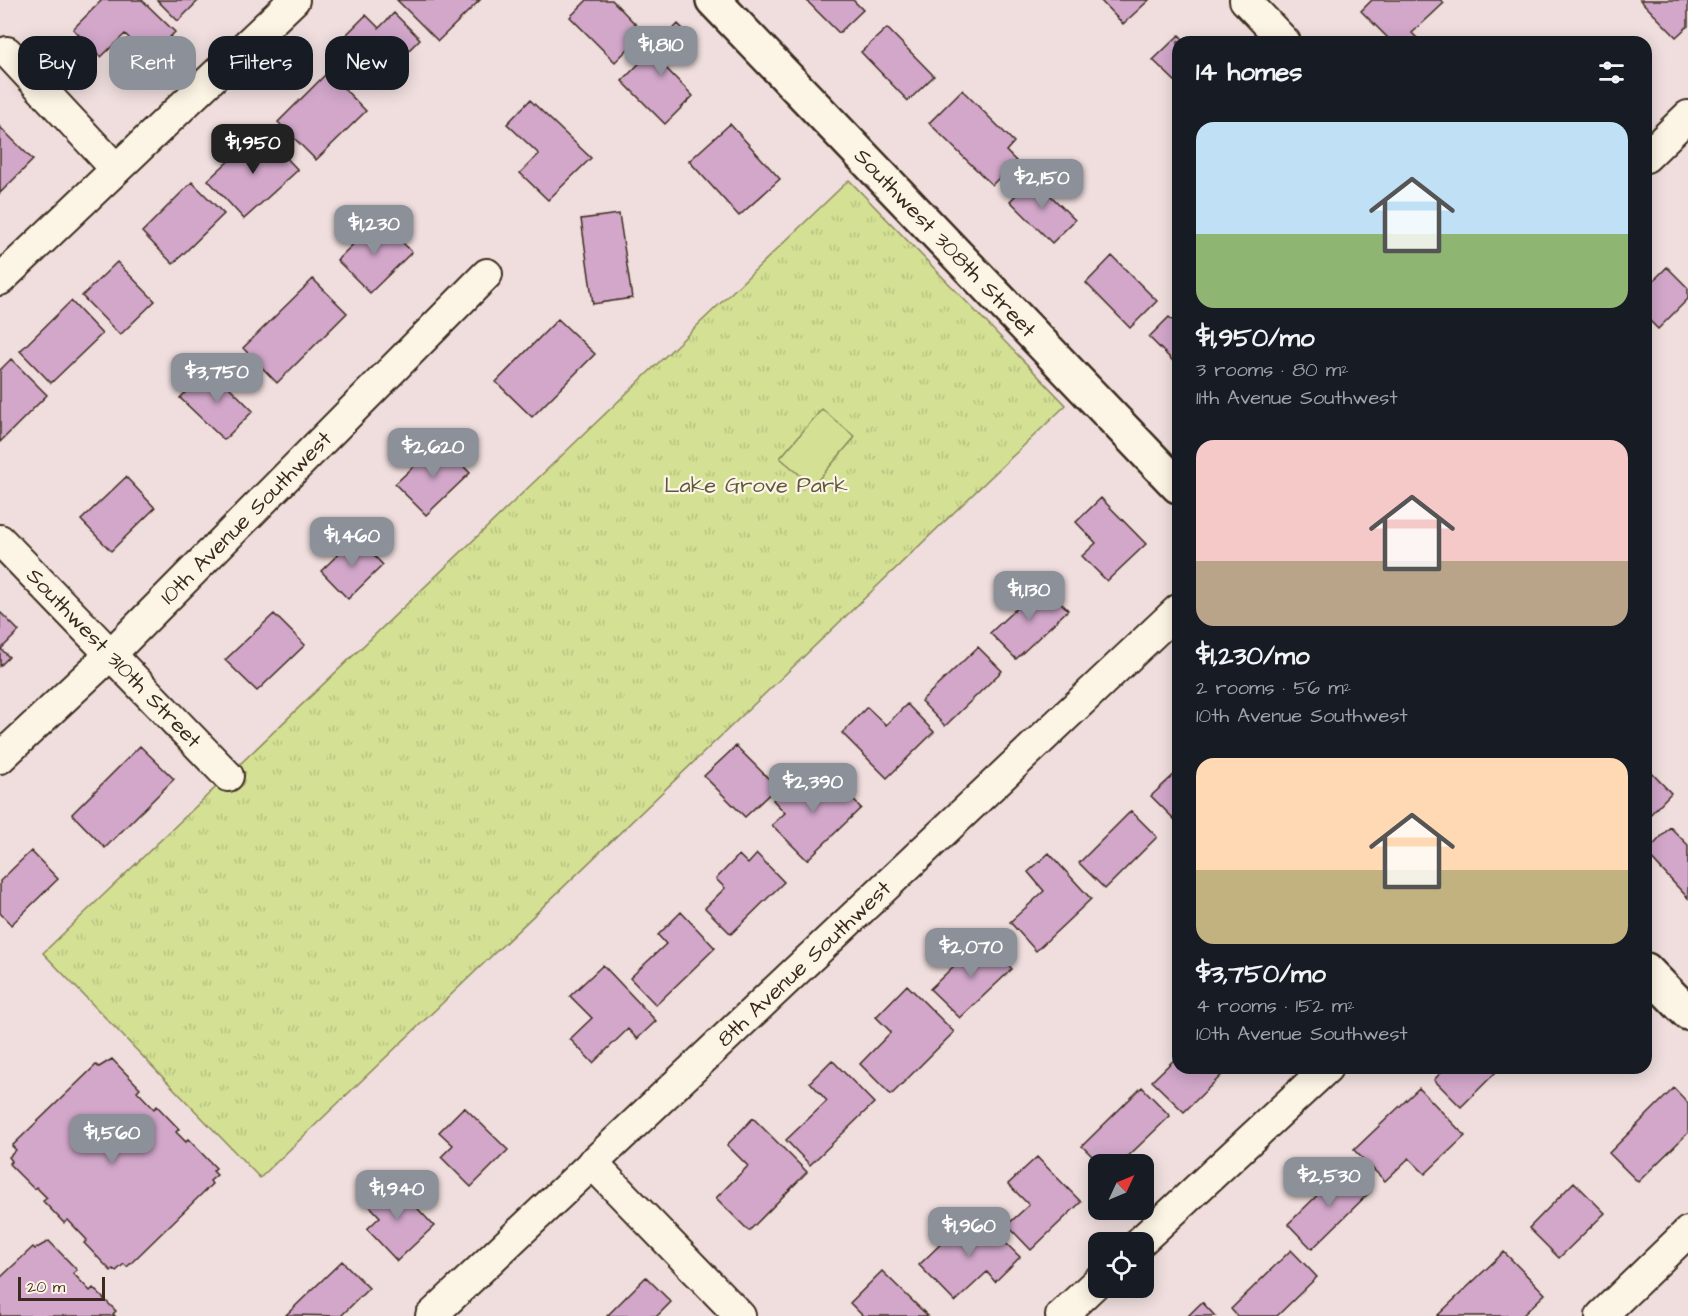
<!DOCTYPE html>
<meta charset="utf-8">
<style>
:root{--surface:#171b24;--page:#20242c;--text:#f1f3f6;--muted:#9ea1a6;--accent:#8c9099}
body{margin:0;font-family:"Architects Daughter",sans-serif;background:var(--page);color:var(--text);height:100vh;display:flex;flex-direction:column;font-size:22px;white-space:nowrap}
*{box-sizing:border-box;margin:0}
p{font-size:20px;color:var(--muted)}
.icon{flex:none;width:33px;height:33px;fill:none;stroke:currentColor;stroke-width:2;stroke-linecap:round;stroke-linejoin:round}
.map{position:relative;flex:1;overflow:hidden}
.side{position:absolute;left:1172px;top:36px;width:480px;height:1038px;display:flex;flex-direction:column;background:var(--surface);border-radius:18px;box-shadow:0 3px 15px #0003}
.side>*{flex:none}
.guide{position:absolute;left:18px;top:36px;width:570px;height:54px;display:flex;gap:12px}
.needle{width:39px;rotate:46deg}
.fabs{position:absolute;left:1088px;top:1154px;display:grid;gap:12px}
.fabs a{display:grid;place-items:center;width:66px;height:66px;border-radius:12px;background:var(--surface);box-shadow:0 3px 15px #0003;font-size:30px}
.scale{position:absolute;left:18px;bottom:15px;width:87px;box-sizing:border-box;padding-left:6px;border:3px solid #3b2a1e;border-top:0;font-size:16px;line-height:21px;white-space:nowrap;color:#3b2a1e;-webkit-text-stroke:4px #fcf5e5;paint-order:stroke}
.price{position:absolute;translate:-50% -51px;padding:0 14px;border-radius:12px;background:var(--accent);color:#fff;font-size:20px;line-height:39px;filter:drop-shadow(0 2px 3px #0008)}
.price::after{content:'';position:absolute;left:50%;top:36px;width:18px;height:14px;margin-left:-9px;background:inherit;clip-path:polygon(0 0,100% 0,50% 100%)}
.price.on{background:#222;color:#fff}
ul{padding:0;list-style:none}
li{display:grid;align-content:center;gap:12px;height:318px;padding:0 24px}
li span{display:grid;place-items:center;height:186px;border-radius:18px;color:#555}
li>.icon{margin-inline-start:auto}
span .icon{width:108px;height:108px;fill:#fffc;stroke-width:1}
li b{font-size:26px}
h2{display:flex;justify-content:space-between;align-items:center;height:72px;padding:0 24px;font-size:26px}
.tag{padding:0 21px;border-radius:18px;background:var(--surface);box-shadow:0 3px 15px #0003;font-size:21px;line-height:54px}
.tag.on{background:var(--accent);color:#fff}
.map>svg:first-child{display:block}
.grass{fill:url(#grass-tufts);stroke:#888659;stroke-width:1.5}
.pitch{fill:#d4e194;stroke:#888659;stroke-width:1.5}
.building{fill:#d2a7ca;stroke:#3b2a1e;stroke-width:1.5}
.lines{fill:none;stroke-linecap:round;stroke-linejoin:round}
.street-casing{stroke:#3b2a1e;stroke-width:34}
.secondary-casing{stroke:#3b2a1e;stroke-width:38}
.street{stroke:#fcf5e5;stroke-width:30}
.secondary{stroke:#fcf5e5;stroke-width:33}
.labels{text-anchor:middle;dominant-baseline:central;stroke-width:4.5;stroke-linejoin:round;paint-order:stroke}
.street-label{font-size:22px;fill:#3b2a1e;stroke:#fcf5e5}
.park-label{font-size:22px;fill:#61583c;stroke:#fcf5e5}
</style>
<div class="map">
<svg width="1688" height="1316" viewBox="0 0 1688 1316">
<defs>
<pattern id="grass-tufts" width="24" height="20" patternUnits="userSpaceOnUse" patternTransform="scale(1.5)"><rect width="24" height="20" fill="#d4e194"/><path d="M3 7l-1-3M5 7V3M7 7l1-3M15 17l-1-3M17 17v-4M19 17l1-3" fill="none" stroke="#b7c17f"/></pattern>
</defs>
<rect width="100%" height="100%" fill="#efdedd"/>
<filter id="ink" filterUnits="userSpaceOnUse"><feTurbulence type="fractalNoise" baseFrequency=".0167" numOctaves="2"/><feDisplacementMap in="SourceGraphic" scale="12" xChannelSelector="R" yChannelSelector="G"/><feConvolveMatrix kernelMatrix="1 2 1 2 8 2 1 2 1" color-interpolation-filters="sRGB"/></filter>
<g filter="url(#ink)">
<path class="grass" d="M849,180L1066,405L260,1178L43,953Z"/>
<path class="pitch" d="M822,409L855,437L813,486L780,458Z"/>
<path class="building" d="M102,0H142L175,32L149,58L125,34L101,57L73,29Z
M157,0H199L178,21Z
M397,0H480L438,41Z
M587,0H612L644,33L615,62L570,17Z
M806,0H853L863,10L839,33Z
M1100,0H1149L1123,24Z
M1372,0H1441L1444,3L1412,33L1421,42H1392L1361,11Z
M1640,0H1688V26L1676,37Z
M394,13L420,39L375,84L336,45L366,15L379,28Z
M678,24L693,39L665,67L693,96L665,124L622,81Z
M887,28L934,76L908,101L861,52Z
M1179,35L1186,42H1178V84L1153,60Z
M328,72L366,111L316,160L278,122Z
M962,90L1014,142L1006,151L1016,161L992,185L929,123Z
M530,100L591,158L548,200L520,173L539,154L507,124Z
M730,124L780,179L739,216L689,161Z
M0,127L33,160L0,193Z
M261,131L298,170L244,219L208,180Z
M1033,178L1075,220L1052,243L1010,201Z
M192,182L224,214L173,264L142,232Z
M619,214L632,298L593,304L581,219Z
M379,219L412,252L370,293L337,260Z
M1112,256L1157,301L1130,328L1086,283Z
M117,262L155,301L120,335L82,296Z
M1667,267L1688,288V299L1658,329L1646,317V288Z
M313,279L347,313L277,383L243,348Z
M71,301L102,334L51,383L20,351Z
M1169,317L1178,325V366L1149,337Z
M558,319L595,354L532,417L496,382Z
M11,359L47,395L0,442V370Z
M210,368L253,411L224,440L180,398Z
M440,442L470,473L426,515L395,484Z
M126,477L155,508L111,551L81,520Z
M1101,498L1146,544L1107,581L1082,556L1096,543L1076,522Z
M356,537L383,565L348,599L321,571Z
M1042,584L1068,610L1016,659L990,633Z
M0,612L19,631L1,649L9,657L0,666Z
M274,614L305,645L257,691L225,660Z
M978,647L1002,671L945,726L921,701Z
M907,704L934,732L887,778L842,733L867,707L886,725Z
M140,746L174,779L105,848L72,814Z
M736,746L777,787L745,817L704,776Z
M1646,767L1671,793L1646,819Z
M1178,771V823L1151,796Z
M827,773L861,808L807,860L772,825L785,813L773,800L795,778L807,792Z
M1131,811L1157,837L1105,889L1079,863Z
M1670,827L1688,845V898L1646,853Z
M31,851L58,879L11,925L0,913V881Z
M1049,853L1091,899L1036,951L1010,922L1044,891L1028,872Z
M757,854L784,882L731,934L705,908L725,888L716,879L739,855L748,864Z
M681,912L715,948L656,1005L630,978L666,944L658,935Z
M982,939L1012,969L960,1018L930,989Z
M603,965L656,1021L637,1039L628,1029L593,1063L570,1039L592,1018L570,996Z
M907,985L954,1032L891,1095L860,1064L891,1032L876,1017Z
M1178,1056V1068H1229L1184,1112L1152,1081Z
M112,1059L140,1088L137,1091L154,1109L157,1106L179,1129L176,1132L186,1142L188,1139L216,1168L213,1171L217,1175L210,1181L212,1184L127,1267L124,1264L116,1271L113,1269L111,1271L84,1243L87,1240L68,1220L64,1223L43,1201L47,1198L36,1187L34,1189L9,1164L12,1161L9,1157L16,1150L12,1146L96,1065L99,1067Z
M832,1060L874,1103L810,1165L786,1140L827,1101L810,1082Z
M1445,1068H1500L1461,1107L1434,1080Z
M1142,1087L1170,1116L1120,1164H1100L1082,1146Z
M1419,1088L1465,1136L1425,1174L1409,1158L1385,1181L1354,1150Z
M1674,1088L1688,1103V1133L1638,1182L1609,1153Z
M464,1107L508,1150L471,1187L441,1157L453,1145L439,1132Z
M753,1118L807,1172L749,1231L716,1198L748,1166L727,1145Z
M1037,1157L1081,1202L1031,1250L1007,1225L1029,1205L1008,1184Z
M1347,1166L1371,1191L1312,1249L1288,1224Z
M391,1180L434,1226L397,1261L367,1229L380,1217L367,1203Z
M1574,1182L1605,1213L1559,1258L1529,1228Z
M974,1212L1020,1257L995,1282L987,1272L955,1302L919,1265Z
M49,1241L77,1270L73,1273L90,1291L93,1288L116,1311L113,1314L115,1316H0V1278L33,1247L35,1249Z
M1291,1250L1317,1277L1277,1316H1237L1231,1309Z
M1504,1252L1545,1294L1522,1316H1437Z
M342,1261L369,1288L341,1316L286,1315Z
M882,1271L928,1316H863L850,1303Z
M646,1277L671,1302L657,1316H607Z
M1202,1302L1215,1316H1188Z"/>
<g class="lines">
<defs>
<g id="street">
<path d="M1245,0L1285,42"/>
<path d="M7,52L116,169"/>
<path d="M1646,157L1688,116"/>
<path d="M0,280L294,0"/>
<path id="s1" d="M0,540L228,776"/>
<path id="s2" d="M0,758L111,654L487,274"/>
<path d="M592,1163L740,1316"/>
<path d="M1140,1242L1327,1068"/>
<path id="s3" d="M431,1316L1178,610"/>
<path d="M1061,1316L1098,1281"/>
<path d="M1601,1316L1688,1232"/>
</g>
<g id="secondary">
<path id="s4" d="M713,0L1178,486"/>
<path d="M1646,970L1688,1013"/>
</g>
</defs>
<use href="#street" class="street-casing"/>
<use href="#secondary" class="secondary-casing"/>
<use href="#street" class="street"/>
<use href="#secondary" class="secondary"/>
</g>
</g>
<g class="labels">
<g class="street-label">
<text stroke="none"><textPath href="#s4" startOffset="336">Southwest 308th Street</textPath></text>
<text stroke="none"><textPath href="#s2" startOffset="344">10th Avenue Southwest</textPath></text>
<text stroke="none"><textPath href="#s1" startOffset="164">Southwest 310th Street</textPath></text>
<text stroke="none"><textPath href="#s3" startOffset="513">8th Avenue Southwest</textPath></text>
</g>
<g class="park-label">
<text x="756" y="485">Lake Grove Park</text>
</g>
</g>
</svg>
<div class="fabs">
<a><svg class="needle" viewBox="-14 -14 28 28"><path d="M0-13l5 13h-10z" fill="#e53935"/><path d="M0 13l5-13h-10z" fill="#9ea1a6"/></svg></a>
<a><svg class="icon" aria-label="locate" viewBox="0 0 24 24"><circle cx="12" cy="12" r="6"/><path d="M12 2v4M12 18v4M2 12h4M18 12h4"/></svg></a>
</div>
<div class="scale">20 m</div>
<b class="price" style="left:661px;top:77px">$1,810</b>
<b class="price on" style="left:253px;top:175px">$1,950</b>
<b class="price" style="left:1042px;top:210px">$2,150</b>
<b class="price" style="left:374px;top:256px">$1,230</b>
<b class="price" style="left:217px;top:404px">$3,750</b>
<b class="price" style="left:433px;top:479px">$2,620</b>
<b class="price" style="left:352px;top:568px">$1,460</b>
<b class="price" style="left:1029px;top:622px">$1,130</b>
<b class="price" style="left:813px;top:814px">$2,390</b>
<b class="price" style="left:971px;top:979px">$2,070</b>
<b class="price" style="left:112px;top:1165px">$1,560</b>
<b class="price" style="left:1329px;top:1208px">$2,530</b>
<b class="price" style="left:397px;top:1221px">$1,940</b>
<b class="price" style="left:969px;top:1258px">$1,960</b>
<div class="guide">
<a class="tag">Buy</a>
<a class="tag on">Rent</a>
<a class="tag">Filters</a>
<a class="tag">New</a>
</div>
<section class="side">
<h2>14 homes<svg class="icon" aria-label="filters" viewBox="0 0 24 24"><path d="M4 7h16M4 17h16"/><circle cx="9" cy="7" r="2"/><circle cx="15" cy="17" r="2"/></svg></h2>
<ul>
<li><span style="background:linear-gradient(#bfe0f5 60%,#8fb573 0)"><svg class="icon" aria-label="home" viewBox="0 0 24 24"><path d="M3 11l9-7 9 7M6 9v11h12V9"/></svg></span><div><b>$1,950/mo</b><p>3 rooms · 80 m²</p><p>11th Avenue Southwest</p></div></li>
<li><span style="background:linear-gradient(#f6c9c9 65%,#b9a48a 0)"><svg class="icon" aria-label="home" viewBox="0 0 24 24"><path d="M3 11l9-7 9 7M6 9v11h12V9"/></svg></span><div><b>$1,230/mo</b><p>2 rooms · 56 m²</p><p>10th Avenue Southwest</p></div></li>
<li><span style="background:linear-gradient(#ffd9b3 60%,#c2b280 0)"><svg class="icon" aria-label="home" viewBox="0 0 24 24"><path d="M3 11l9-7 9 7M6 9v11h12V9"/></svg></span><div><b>$3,750/mo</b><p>4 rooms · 152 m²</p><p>10th Avenue Southwest</p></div></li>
</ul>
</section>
</div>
